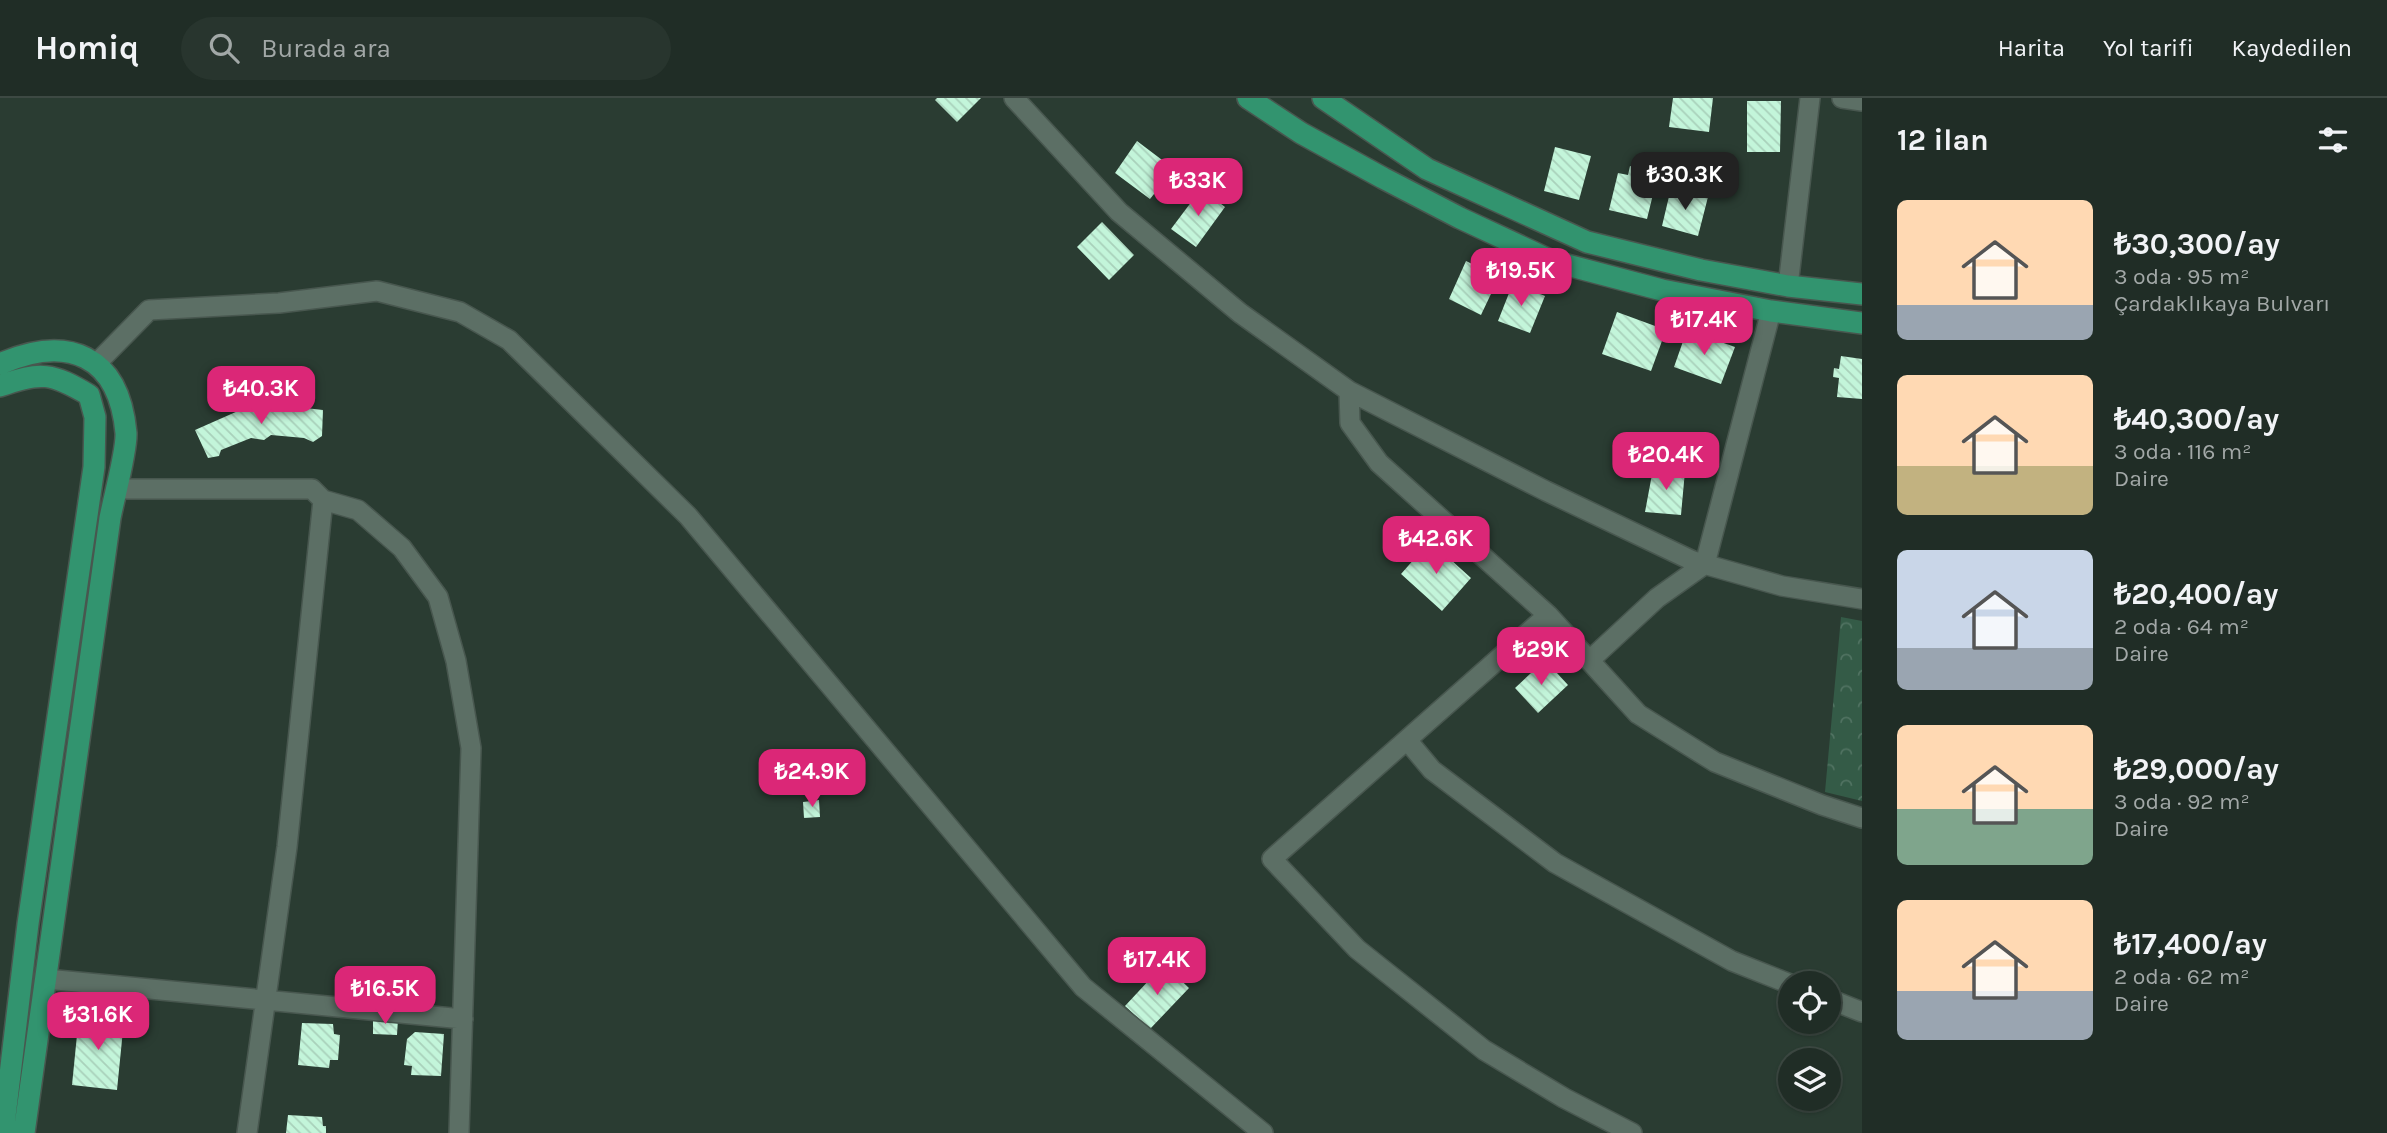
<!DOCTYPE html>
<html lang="tr">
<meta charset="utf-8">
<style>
:root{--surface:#202d26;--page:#28352e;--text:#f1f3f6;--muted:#a2a8a7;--line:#3d4943;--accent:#db2777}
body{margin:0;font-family:Karla,sans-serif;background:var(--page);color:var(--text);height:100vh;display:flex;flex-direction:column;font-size:26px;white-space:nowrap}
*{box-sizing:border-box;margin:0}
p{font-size:23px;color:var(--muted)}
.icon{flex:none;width:38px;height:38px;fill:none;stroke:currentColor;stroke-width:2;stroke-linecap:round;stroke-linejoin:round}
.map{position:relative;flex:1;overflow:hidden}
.details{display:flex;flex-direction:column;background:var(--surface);width:525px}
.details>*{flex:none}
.fabs{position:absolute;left:1778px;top:873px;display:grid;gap:14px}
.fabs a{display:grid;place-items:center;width:63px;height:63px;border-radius:50%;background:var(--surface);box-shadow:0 2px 5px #0004,0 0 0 2px var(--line);font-size:35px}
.price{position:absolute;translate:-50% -60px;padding:0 16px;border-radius:14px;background:var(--accent);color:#fff;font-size:23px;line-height:46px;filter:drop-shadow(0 2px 4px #0008)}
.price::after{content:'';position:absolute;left:50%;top:42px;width:21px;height:16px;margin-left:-10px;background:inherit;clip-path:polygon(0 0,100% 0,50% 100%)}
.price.selected{background:#222;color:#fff}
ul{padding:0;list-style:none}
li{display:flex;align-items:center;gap:21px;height:175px;padding:0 35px}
li span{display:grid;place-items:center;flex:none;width:196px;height:140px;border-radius:10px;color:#555}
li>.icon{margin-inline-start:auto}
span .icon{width:84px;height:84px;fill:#fffc;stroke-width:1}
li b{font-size:30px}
h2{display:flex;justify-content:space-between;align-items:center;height:84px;padding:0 35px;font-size:30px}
header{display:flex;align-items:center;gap:42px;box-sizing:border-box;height:98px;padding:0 35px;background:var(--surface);border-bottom:2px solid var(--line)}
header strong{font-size:33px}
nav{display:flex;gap:38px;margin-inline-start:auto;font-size:24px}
.search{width:490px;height:63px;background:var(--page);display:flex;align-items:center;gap:18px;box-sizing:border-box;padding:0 24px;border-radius:38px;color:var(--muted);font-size:26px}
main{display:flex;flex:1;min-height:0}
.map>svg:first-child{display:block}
.park{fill:url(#park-crowns)}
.building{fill:url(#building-back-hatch)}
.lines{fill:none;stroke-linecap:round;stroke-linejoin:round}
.minor-casing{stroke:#48574f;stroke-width:22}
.major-casing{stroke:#48574f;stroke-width:24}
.minor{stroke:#5c6f65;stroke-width:19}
.major{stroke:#32946f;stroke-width:21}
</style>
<header>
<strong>Homiq</strong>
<div class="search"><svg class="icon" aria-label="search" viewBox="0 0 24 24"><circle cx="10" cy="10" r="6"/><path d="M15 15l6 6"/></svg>Burada ara</div>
<nav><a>Harita</a><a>Yol tarifi</a><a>Kaydedilen</a></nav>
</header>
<main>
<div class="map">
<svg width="1862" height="1035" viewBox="0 0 1862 1035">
<defs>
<pattern id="park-crowns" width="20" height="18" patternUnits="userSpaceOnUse" patternTransform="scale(1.75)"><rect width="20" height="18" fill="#345b47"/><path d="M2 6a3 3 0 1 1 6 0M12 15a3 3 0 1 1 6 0" fill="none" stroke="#507261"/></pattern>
<pattern id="building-back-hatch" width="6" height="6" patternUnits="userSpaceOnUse" patternTransform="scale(1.75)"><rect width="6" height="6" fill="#c3f5da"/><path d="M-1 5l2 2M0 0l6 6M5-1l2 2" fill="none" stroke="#a9d1bb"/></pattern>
</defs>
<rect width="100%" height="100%" fill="#2a3c32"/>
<path class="park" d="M1841,519L1862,523V703L1825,694Z"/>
<path class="building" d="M937,0H981L957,24L935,2Z
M1673,0H1713L1709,34L1669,29Z
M1747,3H1781L1780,54H1747Z
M1137,43L1174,71L1150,101L1115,75Z
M1555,49L1591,58L1579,102L1544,93Z
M1630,68L1652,74L1650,83L1656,84L1647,121L1609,112L1618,75L1628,77Z
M1671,90L1708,99L1698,138L1662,128Z
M1201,91L1225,109L1196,149L1171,131Z
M1102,124L1134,157L1109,182L1077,149Z
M1466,163L1499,179L1481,217L1449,201Z
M1513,185L1545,198L1530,235L1498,223Z
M1617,214L1666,232L1651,273L1602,256Z
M1687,232L1735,249L1721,286L1674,269Z
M1841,258L1862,261V301L1837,299L1839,280L1833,279L1834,270L1839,271Z
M261,305L323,312L322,338L313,344L304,340L271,337L264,342L251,340L221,352L219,358L208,360L195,332L247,309L261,307Z
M1653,371L1685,373L1681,417L1645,414Z
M1430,443L1471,480L1442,513L1401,476Z
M1545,562L1568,587L1538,615L1515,590Z
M819,702L820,719L804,720L803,704Z
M1164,866L1189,890L1150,931L1125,908Z
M79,917L124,922L117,992L72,987Z
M373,920L398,921L397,937L373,936Z
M302,925L333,926L334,936L340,937L338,962H330L329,970L298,967Z
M415,934L444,936L441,978L411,977L412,968L404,967L407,941Z
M288,1017L322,1019L323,1028H326V1035H286Z"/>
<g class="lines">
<defs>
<path id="minor" d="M1014,0L1119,114L1240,215L1349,293L1546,393L1693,463L1782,488L1862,501
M1842,0L1862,3
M1788,188L1810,0
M97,265L149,212L279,205L377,193L460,214L509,242L688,418L1083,889L1263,1035
M1349,293L1350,325L1379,365L1548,517L1638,616L1715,664L1822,707L1862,720
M116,391H312L323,402L287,749L247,1035
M323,402L358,412L402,450L438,499L456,563L471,650L459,1035
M1548,517L1272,761L1357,851L1484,952L1564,1000L1632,1035
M1590,562L1657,500L1705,466L1771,213
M1407,642L1432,672L1555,765L1732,863L1790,886
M46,881L463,921
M1829,901L1862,914"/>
<path id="major" d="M1248,0L1301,35L1383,80L1460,120L1552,163L1662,192L1771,213L1862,225
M1323,0L1427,71L1587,144L1701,172L1788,188L1862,196
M0,266C68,236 119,257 126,335C127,353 114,399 110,420L24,1035
M0,288C41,273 52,275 89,297L95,319L94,369L28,826L3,1035"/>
</defs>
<use href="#minor" class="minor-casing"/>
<use href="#major" class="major-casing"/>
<use href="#minor" class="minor"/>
<use href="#major" class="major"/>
</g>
</svg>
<div class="fabs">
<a><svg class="icon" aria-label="locate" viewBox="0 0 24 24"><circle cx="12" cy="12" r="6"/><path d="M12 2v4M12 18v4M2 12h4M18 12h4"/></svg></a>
<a><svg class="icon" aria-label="layers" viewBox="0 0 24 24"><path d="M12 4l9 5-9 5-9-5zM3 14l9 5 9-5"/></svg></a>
</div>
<b class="price selected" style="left:1685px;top:114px">₺30.3K</b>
<b class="price" style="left:1198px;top:120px">₺33K</b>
<b class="price" style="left:1521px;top:210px">₺19.5K</b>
<b class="price" style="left:1704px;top:259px">₺17.4K</b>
<b class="price" style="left:261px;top:328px">₺40.3K</b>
<b class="price" style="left:1666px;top:394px">₺20.4K</b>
<b class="price" style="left:1436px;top:478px">₺42.6K</b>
<b class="price" style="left:1541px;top:589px">₺29K</b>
<b class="price" style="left:812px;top:711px">₺24.9K</b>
<b class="price" style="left:1157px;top:899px">₺17.4K</b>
<b class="price" style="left:385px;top:928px">₺16.5K</b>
<b class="price" style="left:98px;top:954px">₺31.6K</b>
</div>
<section class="details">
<h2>12 ilan<svg class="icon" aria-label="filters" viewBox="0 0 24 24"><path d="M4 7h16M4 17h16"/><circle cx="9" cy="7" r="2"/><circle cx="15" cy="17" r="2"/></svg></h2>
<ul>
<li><span style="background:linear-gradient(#ffd9b3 75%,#9aa5b1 0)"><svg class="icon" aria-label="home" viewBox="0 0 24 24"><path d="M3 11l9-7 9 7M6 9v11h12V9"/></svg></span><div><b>₺30,300/ay</b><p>3 oda · 95 m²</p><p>Çardaklıkaya Bulvarı</p></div></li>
<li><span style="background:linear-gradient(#ffd9b3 65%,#c2b280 0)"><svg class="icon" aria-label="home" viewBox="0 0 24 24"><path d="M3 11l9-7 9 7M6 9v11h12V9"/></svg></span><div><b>₺40,300/ay</b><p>3 oda · 116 m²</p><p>Daire</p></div></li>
<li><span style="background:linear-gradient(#c9d6e8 70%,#9aa5b1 0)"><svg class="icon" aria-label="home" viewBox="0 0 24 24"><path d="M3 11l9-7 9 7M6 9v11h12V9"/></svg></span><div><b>₺20,400/ay</b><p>2 oda · 64 m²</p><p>Daire</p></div></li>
<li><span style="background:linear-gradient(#ffd9b3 60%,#7fa58c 0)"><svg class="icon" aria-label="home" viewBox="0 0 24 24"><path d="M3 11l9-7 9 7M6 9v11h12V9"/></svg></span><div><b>₺29,000/ay</b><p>3 oda · 92 m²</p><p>Daire</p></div></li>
<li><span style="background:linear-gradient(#ffd9b3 65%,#9aa5b1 0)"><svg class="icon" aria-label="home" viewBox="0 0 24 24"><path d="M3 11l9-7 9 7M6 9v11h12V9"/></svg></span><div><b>₺17,400/ay</b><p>2 oda · 62 m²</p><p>Daire</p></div></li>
</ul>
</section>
</main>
